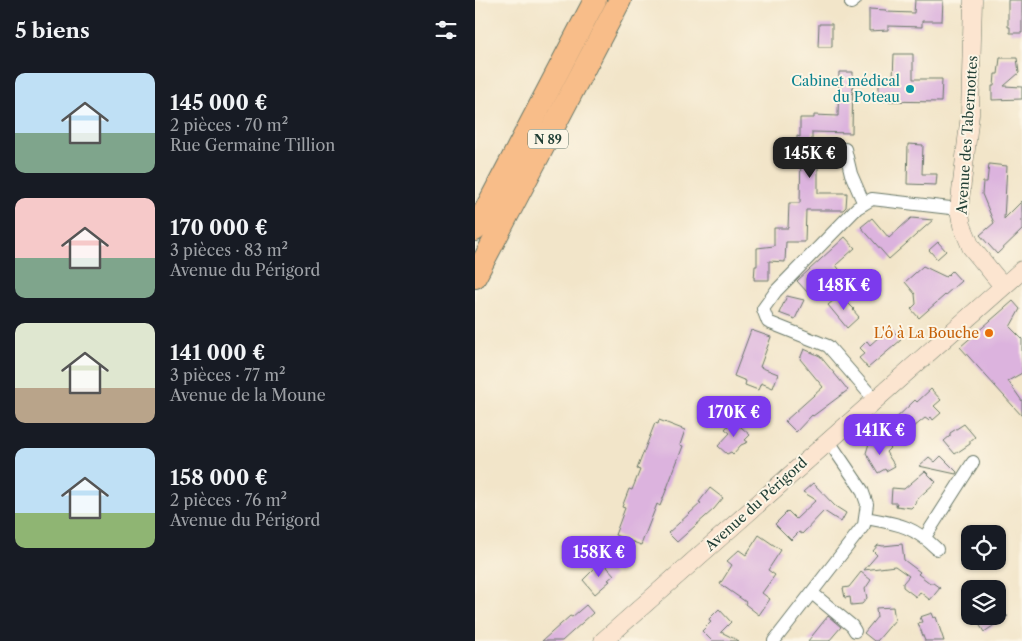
<!DOCTYPE html>
<html lang="fr">
<meta charset="utf-8">
<style>
:root{--surface:#171b24;--page:#242831;--text:#f1f3f6;--muted:#9ea1a6;--accent:#7c3aed}
body{margin:0;font-family:"Libre Caslon Text",serif;background:var(--page);color:var(--text);height:100vh;display:flex;flex-direction:column;font-size:19px;white-space:nowrap}
*{box-sizing:border-box;margin:0}
p{font-size:16px;color:var(--muted)}
.icon{flex:none;width:28px;height:28px;fill:none;stroke:currentColor;stroke-width:2;stroke-linecap:round;stroke-linejoin:round}
.map{position:relative;flex:1;overflow:hidden}
.panel{display:flex;flex-direction:column;background:var(--surface);width:475px}
.panel>*{flex:none}
.buttons{position:absolute;left:486px;top:525px;display:grid;gap:10px}
.buttons a{display:grid;place-items:center;width:45px;height:45px;border-radius:10px;background:var(--surface);box-shadow:0 1px 4px #0004;font-size:25px}
.price{position:absolute;translate:-50% -42px;padding:0 11px;border-radius:10px;background:var(--accent);color:#fff;font-size:16px;line-height:32px;filter:drop-shadow(0 1px 2px #0008)}
.price::after{content:'';position:absolute;left:50%;top:30px;width:15px;height:11px;margin-left:-8px;background:inherit;clip-path:polygon(0 0,100% 0,50% 100%)}
.price.current{background:#222;color:#fff}
ul{padding:0;list-style:none}
li{display:flex;align-items:center;gap:15px;height:125px;padding:0 15px}
li span{display:grid;place-items:center;flex:none;width:140px;height:100px;border-radius:10px;color:#555}
li>.icon{margin-inline-start:auto}
span .icon{width:60px;height:60px;fill:#fffc;stroke-width:1}
li b{font-size:21px}
h2{display:flex;justify-content:space-between;align-items:center;height:60px;padding:0 15px;font-size:21px}
main{display:flex;flex:1;min-height:0}
.map>svg:first-child{display:block}
.building{fill:#dcb3de}
.lines{fill:none;stroke-linecap:round;stroke-linejoin:round}
.street-casing{stroke:#697868;stroke-width:14}
.secondary-casing{stroke:#697868;stroke-width:19}
.highway-casing{stroke:#697868;stroke-width:24}
.street{stroke:#fff;stroke-width:12}
.secondary{stroke:#fce5d0;stroke-width:18}
.highway{stroke:#f8bd89;stroke-width:22}
.culture-dot{fill:#0f9aa8;stroke:#fcf5e5;stroke-width:2}
.food-dot{fill:#e8710a;stroke:#fcf5e5;stroke-width:2}
.labels{text-anchor:middle;dominant-baseline:central;stroke-width:4;stroke-linejoin:round;paint-order:stroke}
.shield{fill:#fcf5e5;stroke:#617469;stroke-width:1}
.shield-label{font-size:12px;font-weight:bold;fill:#1f3d34}
.culture-label{font-size:14px;fill:#0d838f;stroke:#fcf5e5;text-anchor:end}
.street-label{font-size:14px;fill:#1f3d34;stroke:#fcf5e5}
.food-label{font-size:14px;fill:#c56008;stroke:#fcf5e5;text-anchor:end}
</style>
<main>
<section class="panel">
<h2>5 biens<svg class="icon" aria-label="filters" viewBox="0 0 24 24"><path d="M4 7h16M4 17h16"/><circle cx="9" cy="7" r="2"/><circle cx="15" cy="17" r="2"/></svg></h2>
<ul>
<li><span style="background:linear-gradient(#bfe0f5 60%,#7fa58c 0)"><svg class="icon" aria-label="home" viewBox="0 0 24 24"><path d="M3 11l9-7 9 7M6 9v11h12V9"/></svg></span><div><b>145 000 €</b><p>2 pièces · 70 m²</p><p>Rue Germaine Tillion</p></div></li>
<li><span style="background:linear-gradient(#f6c9c9 60%,#7fa58c 0)"><svg class="icon" aria-label="home" viewBox="0 0 24 24"><path d="M3 11l9-7 9 7M6 9v11h12V9"/></svg></span><div><b>170 000 €</b><p>3 pièces · 83 m²</p><p>Avenue du Périgord</p></div></li>
<li><span style="background:linear-gradient(#dfe7d0 65%,#b9a48a 0)"><svg class="icon" aria-label="home" viewBox="0 0 24 24"><path d="M3 11l9-7 9 7M6 9v11h12V9"/></svg></span><div><b>141 000 €</b><p>3 pièces · 77 m²</p><p>Avenue de la Moune</p></div></li>
<li><span style="background:linear-gradient(#bfe0f5 65%,#8fb573 0)"><svg class="icon" aria-label="home" viewBox="0 0 24 24"><path d="M3 11l9-7 9 7M6 9v11h12V9"/></svg></span><div><b>158 000 €</b><p>2 pièces · 76 m²</p><p>Avenue du Périgord</p></div></li>
</ul>
</section>
<div class="map">
<svg width="547" height="641" viewBox="0 0 547 641">
<rect width="100%" height="100%" fill="#fcf5e5"/>
<filter id="ink" filterUnits="userSpaceOnUse"><feTurbulence type="fractalNoise" baseFrequency=".02" numOctaves="2"/><feDisplacementMap in="SourceGraphic" scale="10" xChannelSelector="R" yChannelSelector="G"/><feConvolveMatrix kernelMatrix="1 2 1 2 8 2 1 2 1" color-interpolation-filters="sRGB"/></filter>
<filter id="wash" filterUnits="userSpaceOnUse"><feTurbulence type="fractalNoise" baseFrequency=".0096" numOctaves="4" result="noise"/><feDisplacementMap in="SourceGraphic" scale="20" xChannelSelector="R" yChannelSelector="G"/><feGaussianBlur stdDeviation="1.12" result="paint"/><feColorMatrix in="noise" values="0 0 0 0 0 0 0 0 0 0 0 0 0 0 0 0 0 1.4 0 .05"/><feComposite in="paint" operator="in"/></filter>
<g filter="url(#wash)">
<rect width="100%" height="100%" fill="#f2e5c9"/>
<g id="blocks">
<path class="building" d="M440,0H468L467,21H447V27L413,26V30L394,31V9L411,10V12L439,13Z
M533,0H547V33H535V27H533Z
M344,24H357V47H343Z
M419,54H438V79H467L466,102L404,101V78H418Z
M525,58H542L544,73L529,86L547,87V99L517,100V86H519L520,74H523Z
M364,72H378L377,133L337,132V151H343V193H372L371,207L368,210H331L330,242H311L310,262L294,261V280H279L280,266H282V248L299,246V228H313L314,203H325L326,151H322V136L325,137V118H339V115L363,116Z
M433,144L448,145L447,174H462L461,185L432,184Z
M514,164L532,166L529,219L547,201V230L522,254L505,235L519,223L507,194L508,182H512Z
M397,218L414,238L436,218L458,220L414,259L386,227Z
M370,237L380,248L361,265L366,272L357,281L352,275L333,293L322,281Z
M463,242L471,251L462,259L454,250Z
M448,266L471,277L477,271L486,281L444,318L436,309L441,304L440,294L430,282Z
M365,295L379,309L378,310L384,317L372,328L353,305Z
M312,296L329,300L320,319L304,313Z
M538,301L545,309L535,327L547,339V373L533,381L547,401V416L485,347Z
M415,327L426,340L393,368L384,358L390,353L385,348L392,341L395,345Z
M276,330L296,337L285,367L303,374L298,388L286,383L283,390L270,385L271,381L259,376Z
M329,349L345,356L373,390L338,416L337,415L321,432L310,421L348,387L325,359Z
M456,389L466,400L459,406L466,413L458,420L456,417L453,420L450,418L439,427V436L431,434L424,441L412,427L440,400L442,402Z
M184,420L210,430L205,445L208,446L192,488L185,506L182,504L166,545L140,535L150,508L147,507L154,489L157,490L165,470L162,469L180,423L183,424Z
M258,420L275,435L270,440L273,442L266,445L258,454L256,452L252,454L243,446L255,433L250,429Z
M489,424L500,437L495,441V444L480,454L469,441L475,436V433Z
M395,440L417,446L411,452L420,466L411,471L410,469L403,473L391,453Z
M466,456L482,472L481,474L444,466L454,457L460,462Z
M450,471L461,482L441,500L440,504L436,508L421,506L422,503H416L417,488L429,489Z
M338,483L360,506L371,513L366,522L349,511L327,534L324,532L316,540L300,524L313,511L321,519L341,500L328,492Z
M235,488L248,498L239,509L202,542L193,533L226,503L224,502Z
M284,535L306,550L293,570L300,575L287,593L295,599L284,615L270,604L271,602L245,584L257,565L252,561L264,550L271,555Z
M427,544L429,560L445,572L443,574L455,583H458L465,588L455,600L445,592L441,597L428,587V583L434,576L420,566L389,570L402,555L398,551L403,545L408,546Z
M127,561L139,575L133,580L135,581L120,594L108,580Z
M386,572L396,580L390,589L392,598L387,604L376,605L375,597L370,598L368,588L374,587Z
M111,605L118,613L87,641H67L95,616L97,617Z
M418,607L420,620L402,641H399L389,633L402,617L401,608Z
M244,609L256,622L246,632L264,641H237L227,631L236,622L234,619Z
M457,613L459,618L461,617L469,641H450L443,623L447,622L445,617Z
M353,616L366,627L354,641H333Z
M499,616H533L509,632Z"/>
</g>
</g>
<g filter="url(#ink)">
<use href="#blocks" fill-opacity="0" stroke="#697868" stroke-width="1"/>
<g class="lines">
<defs>
<path id="street" d="M376,3L380,0
M370,149L376,174L389,204
M399,399L353,346L293,322L288,309L301,291L382,208L397,199L484,209
M390,518C423,524 437,525 462,549
M450,537L498,462
M337,593L377,626L380,631
M299,641L389,525L392,504L387,490L353,440"/>
<path id="secondary" d="M498,0L495,114L484,209L487,225L496,247L528,286
M128,641L547,270"/>
<path id="highway" d="M0,230L120,0
M0,277L145,0"/>
</defs>
<use href="#street" class="street-casing"/>
<use href="#secondary" class="secondary-casing"/>
<use href="#highway" class="highway-casing"/>
<use href="#street" class="street"/>
<use href="#secondary" class="secondary"/>
<use href="#highway" class="highway"/>
</g>
</g>
<circle class="culture-dot" cx="435" cy="89" r="5"/>
<circle class="food-dot" cx="514" cy="333" r="5"/>
<g class="labels">
<rect class="shield" x="53" y="129.5" width="40" height="19" rx="4"/>
<g class="shield-label">
<text x="73" y="139">N 89</text>
</g>
<g class="culture-label">
<text x="425" y="81">Cabinet médical<tspan x="425" dy="16">du Poteau</tspan></text>
</g>
<g class="street-label">
<text transform="translate(492 135) rotate(-86)">Avenue des Tabernottes</text>
<text transform="translate(281 504) rotate(-42)">Avenue du Périgord</text>
</g>
<g class="food-label">
<text x="504" y="333">L'ô à La Bouche</text>
</g>
</g>
</svg>
<div class="buttons">
<a><svg class="icon" aria-label="locate" viewBox="0 0 24 24"><circle cx="12" cy="12" r="6"/><path d="M12 2v4M12 18v4M2 12h4M18 12h4"/></svg></a>
<a><svg class="icon" aria-label="layers" viewBox="0 0 24 24"><path d="M12 4l9 5-9 5-9-5zM3 14l9 5 9-5"/></svg></a>
</div>
<b class="price current" style="left:335px;top:179px">145K €</b>
<b class="price" style="left:369px;top:311px">148K €</b>
<b class="price" style="left:259px;top:438px">170K €</b>
<b class="price" style="left:405px;top:456px">141K €</b>
<b class="price" style="left:124px;top:578px">158K €</b>
</div>
</main>
